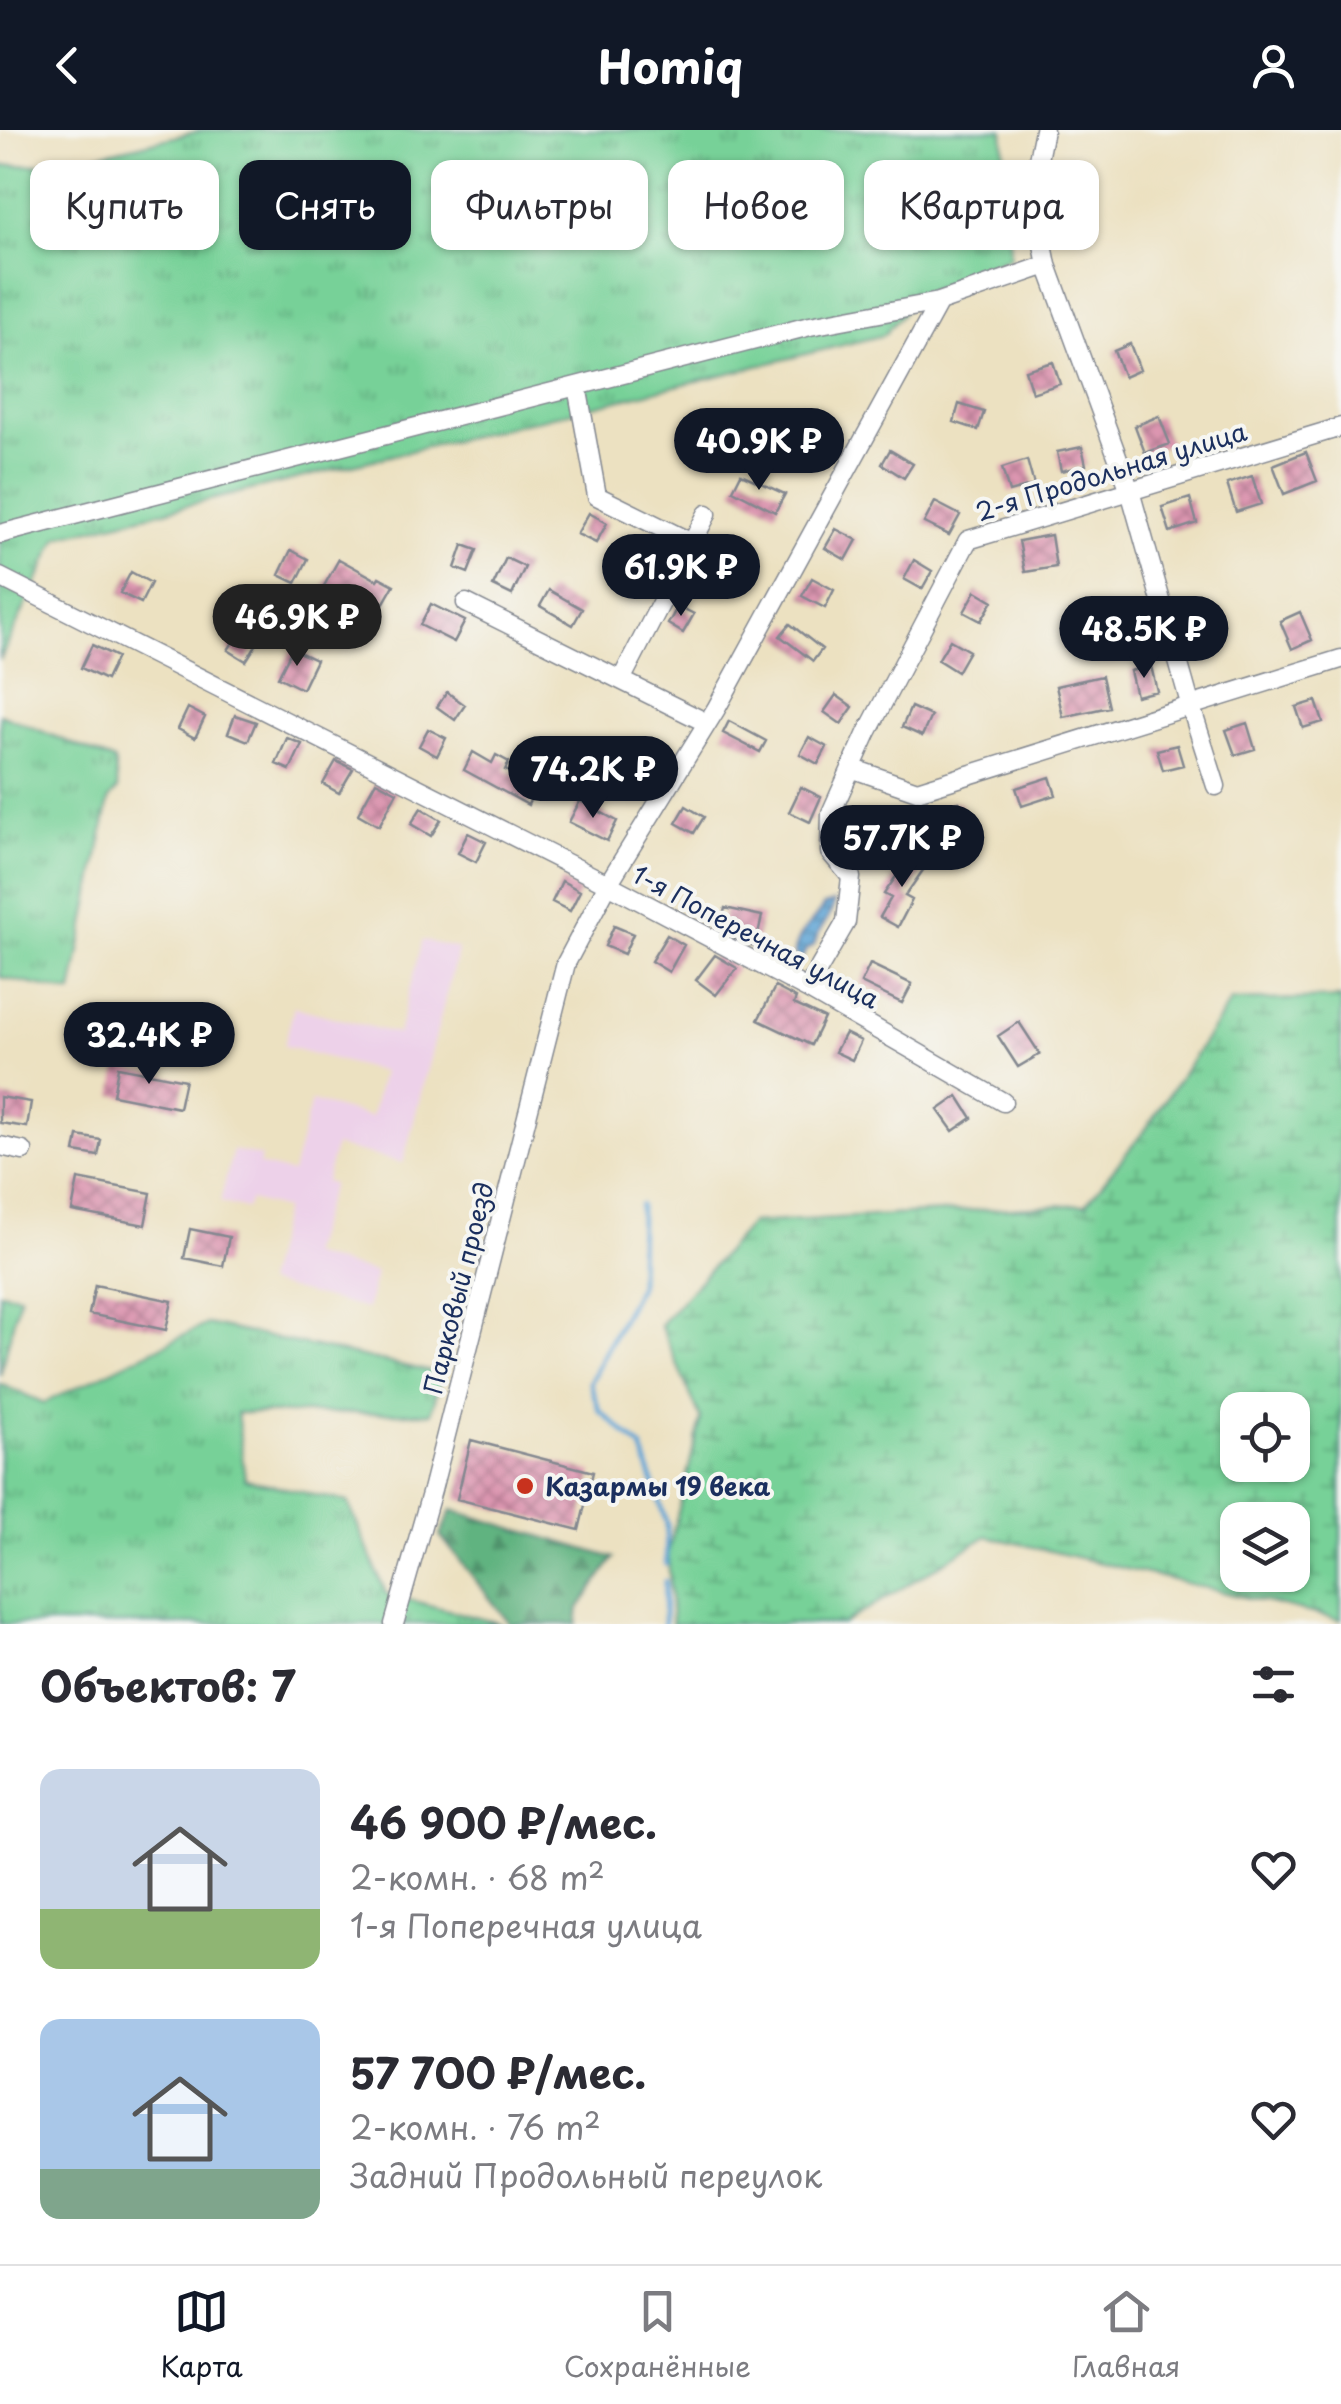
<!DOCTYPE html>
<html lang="ru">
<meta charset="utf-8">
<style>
:root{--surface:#fff;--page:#f2f2f3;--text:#2b2b33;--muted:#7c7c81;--line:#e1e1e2;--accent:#111827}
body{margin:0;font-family:"Playpen Sans",sans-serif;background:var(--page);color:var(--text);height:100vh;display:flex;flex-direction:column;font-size:38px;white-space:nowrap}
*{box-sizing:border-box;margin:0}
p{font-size:32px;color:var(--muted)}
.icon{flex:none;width:55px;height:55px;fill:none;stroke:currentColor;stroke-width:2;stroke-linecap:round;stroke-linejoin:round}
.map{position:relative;height:1494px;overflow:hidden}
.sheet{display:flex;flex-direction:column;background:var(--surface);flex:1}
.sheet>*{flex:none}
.guide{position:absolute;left:30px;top:30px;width:1282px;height:90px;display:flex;gap:20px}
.buttons{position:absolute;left:1220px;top:1262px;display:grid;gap:20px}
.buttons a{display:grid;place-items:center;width:90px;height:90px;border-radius:20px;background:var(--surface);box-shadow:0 2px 8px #0004;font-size:50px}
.price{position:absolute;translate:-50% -85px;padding:0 22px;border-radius:35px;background:var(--accent);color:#fff;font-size:32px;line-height:65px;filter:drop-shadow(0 2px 5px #0008)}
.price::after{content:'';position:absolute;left:50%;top:60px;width:30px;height:22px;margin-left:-15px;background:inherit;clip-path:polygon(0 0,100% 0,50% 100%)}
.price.selected{background:#222;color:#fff}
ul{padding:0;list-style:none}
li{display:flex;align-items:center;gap:30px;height:250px;padding:0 40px}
li span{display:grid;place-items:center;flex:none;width:280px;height:200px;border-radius:20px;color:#555}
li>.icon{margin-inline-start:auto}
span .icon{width:120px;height:120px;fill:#fffc;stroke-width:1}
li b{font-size:42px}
h2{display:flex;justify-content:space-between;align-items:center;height:120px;padding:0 40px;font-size:42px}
.pill{padding:0 35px;border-radius:20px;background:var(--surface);box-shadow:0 2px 8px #0004;font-size:35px;line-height:90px}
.pill.selected{background:var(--accent);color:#fff}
header{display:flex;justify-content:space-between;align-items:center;height:130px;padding:0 40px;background:var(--accent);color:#fff;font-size:45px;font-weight:700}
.tab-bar{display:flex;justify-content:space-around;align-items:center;height:140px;border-top:2px solid var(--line);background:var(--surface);font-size:28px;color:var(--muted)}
.tab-bar a{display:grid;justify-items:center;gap:5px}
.tab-bar .selected{color:var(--accent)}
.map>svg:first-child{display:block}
.built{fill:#edd1e9}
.forest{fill:url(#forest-firs);stroke:#3e716f;stroke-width:2.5}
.wetland{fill:url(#wetland-marsh);stroke:#49807b;stroke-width:2.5;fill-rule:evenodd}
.park{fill:url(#park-tufts);stroke:#49807b;stroke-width:2.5}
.water{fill:url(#water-rules);stroke:#3e6a9a;stroke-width:2.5}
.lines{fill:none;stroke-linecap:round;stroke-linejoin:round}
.stream{stroke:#60a5d5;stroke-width:5}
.building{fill:url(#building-cross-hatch)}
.minor-casing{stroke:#848890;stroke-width:21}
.minor{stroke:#fff;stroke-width:18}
.poi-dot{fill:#c8321e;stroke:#f6f6f2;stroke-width:4}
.labels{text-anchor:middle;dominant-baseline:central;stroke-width:8;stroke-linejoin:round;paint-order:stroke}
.street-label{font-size:25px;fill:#1b2f5e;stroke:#f6f6f2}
.poi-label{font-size:25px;font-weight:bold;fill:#1b2f5e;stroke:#f6f6f2;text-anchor:start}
</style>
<header><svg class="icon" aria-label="back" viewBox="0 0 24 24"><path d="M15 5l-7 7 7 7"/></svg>Homiq<svg class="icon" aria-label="person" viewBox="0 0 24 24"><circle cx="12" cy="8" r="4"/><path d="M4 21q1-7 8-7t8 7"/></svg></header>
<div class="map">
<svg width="1341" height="1494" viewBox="0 0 1341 1494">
<defs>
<pattern id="forest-firs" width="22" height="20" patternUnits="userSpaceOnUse" patternTransform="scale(2.5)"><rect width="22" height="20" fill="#61b380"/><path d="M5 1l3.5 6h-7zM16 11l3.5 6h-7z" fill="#4f926c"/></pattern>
<pattern id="wetland-marsh" width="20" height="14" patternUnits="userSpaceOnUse" patternTransform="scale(2.5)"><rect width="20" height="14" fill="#77d198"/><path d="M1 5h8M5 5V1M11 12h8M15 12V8" fill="none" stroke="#61aa7f"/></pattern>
<pattern id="park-tufts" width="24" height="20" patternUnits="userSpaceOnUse" patternTransform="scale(2.5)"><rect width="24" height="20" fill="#77d198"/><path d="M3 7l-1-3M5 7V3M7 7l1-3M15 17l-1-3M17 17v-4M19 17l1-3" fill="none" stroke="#61aa7f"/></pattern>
<pattern id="water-rules" width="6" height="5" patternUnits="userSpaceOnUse" patternTransform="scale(2.5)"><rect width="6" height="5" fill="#60a5d5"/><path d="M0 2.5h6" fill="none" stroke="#4e87b0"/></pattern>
<pattern id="building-cross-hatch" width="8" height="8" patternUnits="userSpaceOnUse" patternTransform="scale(2.5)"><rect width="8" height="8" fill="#dc96b0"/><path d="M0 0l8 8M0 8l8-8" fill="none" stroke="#b27b92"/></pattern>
</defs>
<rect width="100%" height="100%" fill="#f6f6f2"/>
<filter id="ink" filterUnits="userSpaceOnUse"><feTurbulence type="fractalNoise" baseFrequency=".01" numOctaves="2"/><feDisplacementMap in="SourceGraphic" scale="20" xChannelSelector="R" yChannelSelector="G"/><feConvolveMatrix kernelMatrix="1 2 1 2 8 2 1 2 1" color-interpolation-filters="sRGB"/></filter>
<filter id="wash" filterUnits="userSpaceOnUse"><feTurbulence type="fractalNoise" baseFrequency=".0048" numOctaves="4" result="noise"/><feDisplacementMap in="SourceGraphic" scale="40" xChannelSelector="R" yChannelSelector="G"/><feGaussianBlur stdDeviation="2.25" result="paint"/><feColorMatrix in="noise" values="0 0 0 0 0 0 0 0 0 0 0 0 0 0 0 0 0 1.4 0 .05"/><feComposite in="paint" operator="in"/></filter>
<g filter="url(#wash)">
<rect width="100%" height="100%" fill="#ece1c1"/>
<path class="built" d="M422,810L458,819L403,1033L335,1016L325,1052L332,1054L309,1125L376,1143L367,1179L265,1153L284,1079L250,1070L246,1079L220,1072L233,1020L261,1027L259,1035L292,1043L311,971L371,987L382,942L284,916L294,877L398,904Z"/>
<path class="forest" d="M452,1380L614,1428L579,1478L577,1494H510L440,1405Z"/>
<path class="wetland" d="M1341,868V1490L987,1406L843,1494H672L668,1423L701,1289L660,1195L751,1093L1086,1074L1148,996L1231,871ZM1238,1280H1292V1335H1238ZM1238,1390H1292V1445H1238Z"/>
<path class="park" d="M204,0H1003L1010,127L916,167L884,205L58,407L0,530V36L59,34Z
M0,584L114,631L118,659L109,669L72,863L0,847Z
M0,1162L20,1165L0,1246Z
M207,1194L442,1244L431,1283H237L245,1349L348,1372L386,1464L502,1494H0V1254L44,1273Z"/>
<path class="water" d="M834,772C831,790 818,798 814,815L805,821L802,828L794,824C801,796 811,797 824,775Z"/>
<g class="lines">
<path class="stream" d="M640,1075L639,1155L590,1252L599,1280L642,1318L667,1395L666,1434
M664,1494L665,1451"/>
</g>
<g id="blocks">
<path class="building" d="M1130,214L1140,240L1124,247L1114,221Z
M1053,232L1060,254L1032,263L1025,240Z
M959,274L984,282L978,300L954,292Z
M1159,286L1170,314L1145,323L1135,296Z
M707,294L726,305L711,329L693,318Z
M1082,317L1086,335L1061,341L1057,322Z
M890,320L913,334L904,348L882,334Z
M1306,322L1317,351L1284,364L1273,335Z
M1027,330L1034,355L1009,362L1002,338Z
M741,344L785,364L775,382L733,360Z
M1252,346L1261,374L1236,382L1227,354Z
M1190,368L1197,393L1170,402L1162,377Z
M935,372L960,385L949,405L924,393Z
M589,383L607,393L596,413L577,404Z
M836,399L857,410L846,430L825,418Z
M1051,405L1056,437L1025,442L1019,411Z
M636,407L657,418L647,438L626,427Z
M463,415L477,420L468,443L455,438Z
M291,420L308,429L296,453L279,445Z
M506,428L525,437L512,465L493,456Z
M339,429L377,450L379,447L394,455L382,476L352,460L347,468L324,456Z
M914,430L932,441L922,459L904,449Z
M698,438L714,448L706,462L689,452Z
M131,442L151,453L141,473L120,463Z
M812,448L834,460L825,478L802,466Z
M549,460L582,479L573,495L540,476Z
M976,461L993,471L981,491L964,482Z
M431,474L465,491L454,512L420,495Z
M678,476L694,484L683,503L668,494Z
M1300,482L1312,510L1292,519L1280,491Z
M251,484L268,496L246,531L228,520Z
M790,494L822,519L813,531L780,506Z
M950,510L969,521L957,542L938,530Z
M92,515L117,527L106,550L81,538Z
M292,519L316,530L302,559L278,547Z
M1151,536L1157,561L1136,566L1130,541Z
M1102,546L1109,577L1063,587L1056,556Z
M447,562L465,575L455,590L437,577Z
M836,565L853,577L841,594L824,582Z
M1316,571L1323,592L1303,598L1296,577Z
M911,577L931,586L922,606L902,597Z
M188,578L205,587L195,608L178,599Z
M235,585L256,592L248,611L228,603Z
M729,591L766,611L760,622L723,603Z
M1247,593L1255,619L1235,625L1226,600Z
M428,599L446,608L437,626L419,616Z
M809,607L827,617L818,634L800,624Z
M287,608L302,614L290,640L276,634Z
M1177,615L1183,635L1163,640L1157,620Z
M473,622L492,633L496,625L509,632L505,640L537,654L528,675L464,640Z
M336,631L353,639L339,663L323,654Z
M1050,647L1056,665L1022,676L1016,658Z
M376,651L397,662L379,696L358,684Z
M801,657L821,667L810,692L789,682Z
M580,671L617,691L607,711L569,692Z
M959,672L963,690L936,696L932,678Z
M686,676L704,687L694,703L676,693Z
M421,678L441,690L431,706L411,694Z
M468,703L486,712L476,732L458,723Z
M912,723L928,733L905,766L912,770L898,797L880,787L891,768L884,764Z
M562,751L580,761L570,781L552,772Z
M725,778L762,786L755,817L720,799Z
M614,796L633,804L624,824L605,816Z
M667,805L684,815L669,842L651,831Z
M715,825L737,838L716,865L696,850Z
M870,834L912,854L902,873L861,853Z
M775,857L796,868L794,874L824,888L811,915L758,890Z
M1019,892L1040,924L1018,937L998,906Z
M845,903L861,911L852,930L835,922Z
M118,937L185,950L179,978L113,965Z
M958,966L972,988L953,1001L938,980Z
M0,967L31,972L27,997L0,993Z
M78,1006L101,1010L98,1026L75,1022Z
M78,1049L151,1063L145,1095L72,1081Z
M190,1099L229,1107L223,1136L184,1128Z
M95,1155L172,1171L166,1200L89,1184Z
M471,1310L593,1342L579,1400L457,1369Z"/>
</g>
</g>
<g filter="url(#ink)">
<use href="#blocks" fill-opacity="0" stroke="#848890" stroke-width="2.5"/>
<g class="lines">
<defs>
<path id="minor" d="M1044,0L1032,59L1047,135L1130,361L1191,577L1216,656
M577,256L597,366L692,413
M0,404L810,196L939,172L1047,135
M0,447L608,754L807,859L1003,972
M466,473L707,593
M621,550L707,384
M854,639L917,661L1341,529
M807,859L846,792L851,747L830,722L831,683L867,603L968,410L1341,297
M0,1016L23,1021
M394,1494L432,1360L566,833L608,754L716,579L939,172"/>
</defs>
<use href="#minor" class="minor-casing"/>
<use href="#minor" class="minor"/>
</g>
</g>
<circle class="poi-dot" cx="525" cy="1356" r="10"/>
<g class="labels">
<g class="street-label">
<text transform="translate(1111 341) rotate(-17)">2-я Продольная улица</text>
<text transform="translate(756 806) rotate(28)">1-я Поперечная улица</text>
<text transform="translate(458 1158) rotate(-76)">Парковый проезд</text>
</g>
<g class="poi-label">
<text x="545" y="1356">Казармы 19 века</text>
</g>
</g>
</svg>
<div class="buttons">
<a><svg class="icon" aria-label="locate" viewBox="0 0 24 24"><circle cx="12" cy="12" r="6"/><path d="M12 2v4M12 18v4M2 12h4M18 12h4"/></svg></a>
<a><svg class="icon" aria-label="layers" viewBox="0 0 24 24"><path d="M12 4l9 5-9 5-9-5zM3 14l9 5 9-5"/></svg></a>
</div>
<b class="price" style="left:759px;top:363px">40.9K ₽</b>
<b class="price" style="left:681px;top:489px">61.9K ₽</b>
<b class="price selected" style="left:297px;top:539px">46.9K ₽</b>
<b class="price" style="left:1144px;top:551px">48.5K ₽</b>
<b class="price" style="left:593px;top:691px">74.2K ₽</b>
<b class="price" style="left:902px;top:760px">57.7K ₽</b>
<b class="price" style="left:149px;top:957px">32.4K ₽</b>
<div class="guide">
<a class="pill">Купить</a>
<a class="pill selected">Снять</a>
<a class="pill">Фильтры</a>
<a class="pill">Новое</a>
<a class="pill">Квартира</a>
</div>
</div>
<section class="sheet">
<h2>Объектов: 7<svg class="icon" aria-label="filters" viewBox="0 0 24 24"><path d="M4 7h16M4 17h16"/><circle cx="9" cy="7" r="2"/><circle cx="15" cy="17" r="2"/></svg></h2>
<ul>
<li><span style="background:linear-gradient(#c9d6e8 70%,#8fb573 0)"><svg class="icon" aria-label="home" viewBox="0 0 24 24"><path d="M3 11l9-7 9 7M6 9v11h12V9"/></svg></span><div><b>46 900 ₽/мес.</b><p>2-комн. · 68 m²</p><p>1-я Поперечная улица</p></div><svg class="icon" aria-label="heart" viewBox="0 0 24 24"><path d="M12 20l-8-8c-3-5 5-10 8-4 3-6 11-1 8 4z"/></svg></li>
<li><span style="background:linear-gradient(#a9c7e8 75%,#7fa58c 0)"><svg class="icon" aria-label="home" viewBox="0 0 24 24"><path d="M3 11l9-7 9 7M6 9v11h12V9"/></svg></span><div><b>57 700 ₽/мес.</b><p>2-комн. · 76 m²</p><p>Задний Продольный переулок</p></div><svg class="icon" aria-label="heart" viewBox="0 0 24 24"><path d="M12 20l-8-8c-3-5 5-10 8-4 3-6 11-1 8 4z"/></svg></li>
</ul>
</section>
<nav class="tab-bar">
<a class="selected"><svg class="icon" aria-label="map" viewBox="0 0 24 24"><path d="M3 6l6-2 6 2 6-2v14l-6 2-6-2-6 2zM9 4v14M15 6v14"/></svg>Карта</a>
<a><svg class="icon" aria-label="saved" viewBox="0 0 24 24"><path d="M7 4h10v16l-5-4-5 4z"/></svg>Сохранённые</a>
<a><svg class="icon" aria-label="home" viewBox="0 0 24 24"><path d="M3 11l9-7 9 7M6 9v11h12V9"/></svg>Главная</a>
</nav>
